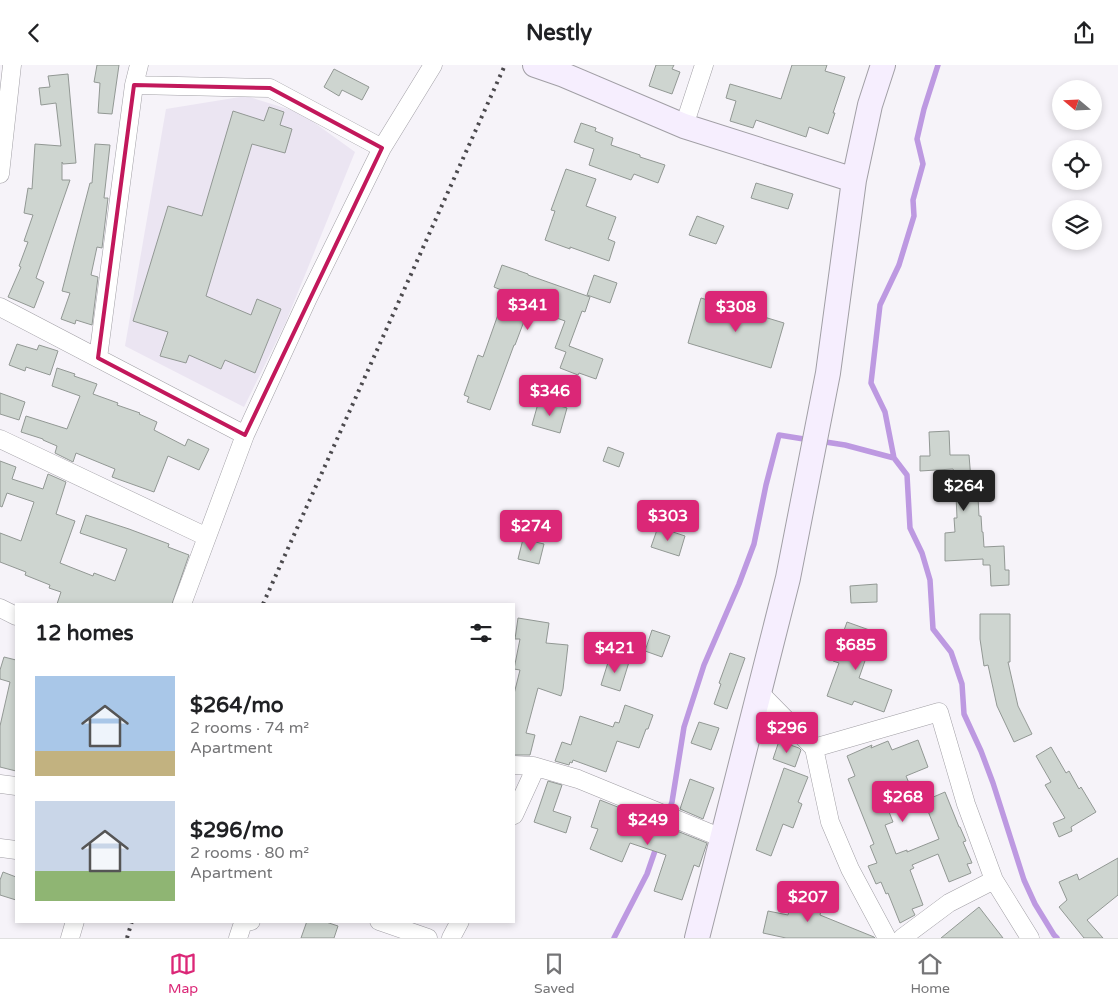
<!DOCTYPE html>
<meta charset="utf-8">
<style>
:root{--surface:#fff;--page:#f6f6f6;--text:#202124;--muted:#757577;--line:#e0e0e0;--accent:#db2777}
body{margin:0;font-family:"Varela Round",sans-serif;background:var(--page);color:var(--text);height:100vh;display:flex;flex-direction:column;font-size:19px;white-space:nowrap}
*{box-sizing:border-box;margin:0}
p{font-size:16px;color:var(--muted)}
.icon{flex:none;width:28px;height:28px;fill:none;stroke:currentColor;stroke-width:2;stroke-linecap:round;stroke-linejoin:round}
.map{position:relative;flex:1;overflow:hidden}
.panel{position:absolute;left:15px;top:538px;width:500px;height:320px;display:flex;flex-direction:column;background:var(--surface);border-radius:0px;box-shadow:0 2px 8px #0003}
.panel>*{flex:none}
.needle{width:32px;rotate:289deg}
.fabs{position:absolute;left:1052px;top:15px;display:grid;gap:10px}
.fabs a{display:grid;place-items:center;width:50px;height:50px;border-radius:50%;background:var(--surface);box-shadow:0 2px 8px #0003;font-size:25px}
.price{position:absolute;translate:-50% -42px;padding:0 11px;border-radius:5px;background:var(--accent);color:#fff;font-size:16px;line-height:32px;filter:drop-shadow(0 1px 2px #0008)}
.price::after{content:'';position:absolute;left:50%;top:30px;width:15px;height:11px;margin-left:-8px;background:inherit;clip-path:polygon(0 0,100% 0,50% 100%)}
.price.active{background:#222;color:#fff}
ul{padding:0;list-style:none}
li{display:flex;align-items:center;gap:15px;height:125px;padding:0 20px}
li span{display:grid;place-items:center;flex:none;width:140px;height:100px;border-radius:0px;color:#555}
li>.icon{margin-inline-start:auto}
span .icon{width:60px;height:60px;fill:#fffc;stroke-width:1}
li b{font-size:21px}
h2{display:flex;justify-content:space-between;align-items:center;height:60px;padding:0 20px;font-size:21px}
header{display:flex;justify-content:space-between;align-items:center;height:65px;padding:0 20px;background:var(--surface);font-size:22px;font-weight:700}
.tabs{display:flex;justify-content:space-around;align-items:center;height:70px;border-top:1px solid var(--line);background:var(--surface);font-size:14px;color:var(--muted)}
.tabs a{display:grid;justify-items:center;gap:2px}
.tabs .active{color:var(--accent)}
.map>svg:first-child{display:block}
.built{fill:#ebe5f2}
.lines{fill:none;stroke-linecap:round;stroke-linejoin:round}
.stream{stroke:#bd99e1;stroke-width:5.5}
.building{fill:#ced5d0;stroke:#929894}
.street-casing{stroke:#a19fa5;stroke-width:19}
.secondary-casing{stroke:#a19fa5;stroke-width:26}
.street{stroke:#fff;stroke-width:18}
.secondary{stroke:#f6eefe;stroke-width:24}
.rail{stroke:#4b494d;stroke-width:4;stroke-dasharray:2.5 5;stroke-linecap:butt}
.marked{fill:none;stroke:#c2185b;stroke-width:4;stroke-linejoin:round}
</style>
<header><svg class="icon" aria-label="back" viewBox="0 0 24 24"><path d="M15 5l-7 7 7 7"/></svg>Nestly<svg class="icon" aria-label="share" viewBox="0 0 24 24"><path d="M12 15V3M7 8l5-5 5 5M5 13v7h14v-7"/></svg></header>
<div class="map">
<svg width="1118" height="873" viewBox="0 0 1118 873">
<rect width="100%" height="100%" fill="#f6f3f9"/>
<path class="built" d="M246,31L301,48L355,87L285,259L244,342L125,281L166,44Z"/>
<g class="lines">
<path class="stream" d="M938,0L924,44L917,74L923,99L913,135L914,151L899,200L880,240L871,318L885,347L894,393L907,410L910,463L922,488L930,515L933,564L951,587L962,619L964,649L981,686L993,718L1024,815L1035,839L1054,870L1057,873
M819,376L845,380L894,393
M661,769L672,737L684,662L704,600L739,519L754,479L766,420L779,370L810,375
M614,873L647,809L657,780"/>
</g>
<path class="building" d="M97,0H119L112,49L98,48L100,18L94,17Z
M656,0H674L672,4L680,7L672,29L649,21Z
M792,0H827L825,6L845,12L833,48H835L828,69L809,62L806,72L756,55L753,63L730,56L736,36L726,33L730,19L781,34Z
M334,4L369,22L362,35L342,25L339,31L324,22Z
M68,9L76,98L63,99L62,97V115H70L36,213L44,217L34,243L8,232L21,202L19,201L28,177L24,176L33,150L24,148L28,123L32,124L35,79L61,81L56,38L41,40L39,23L50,22L48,11Z
M269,42L284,47L280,60L292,64L285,88L252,79L206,231L251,250L257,234L281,244L255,308L225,295L221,304L189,290L186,298L160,291L168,267L133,256L168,141L202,151L233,46L264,56Z
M581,58L596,63L595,66L613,73L611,80L640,90V92L665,100L658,118L634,109L631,115L589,100L594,84L574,77Z
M95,79L110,80L104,133H108L102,183L97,182L91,210L98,212L92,260L76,255L75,259L61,254L70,228L62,226L90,118H92Z
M566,104L596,114L586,141L616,152L608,174L615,177L609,196L570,182V184L545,175L555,146L551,145Z
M756,118L793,129L788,144L751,133Z
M697,151L724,161L716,179L689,170Z
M502,200L528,209V210L590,232L585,247L582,246L569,281L603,294L596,314L579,308L578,310L560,303L566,287L555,283L565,256L529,243L515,280H514L490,345L467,337L469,332L464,330L478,290L483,292L506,227L494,222Z
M594,210L617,218L610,238L587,230Z
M701,233L784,258L771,303L688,278Z
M17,279L37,285L39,280L58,286L50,310L26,302L25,306L9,300Z
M57,303L75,309L74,311L97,319L93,329L118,338L117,340L140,348L139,349L157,357L154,365L185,381L188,374L209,384L199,405L168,391L154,427L112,412L115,404L76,388L73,397L55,388L57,381L43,375V374L21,367L26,351L67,364L80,331L52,321Z
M0,328L25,337L19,355L0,349Z
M539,335L567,343L560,368L532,360Z
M949,366L950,390H969L971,415H972L973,432H978L979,451H981L982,467H983L984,482L1004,481L1005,505H1009V520L991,521L990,500H983V494L945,496V468L955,467L954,453H957L955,406H954L953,404L920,406V391H930L929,367Z
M608,382L624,388L619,402L603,396Z
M0,396L16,402L12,414L43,424L48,409L66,417L56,449L75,456L60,498L93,511L94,508L115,516L127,484L80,468L86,450L129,464L169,479L168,482L189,490L172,539H57L61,527L49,523L50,520L25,510L26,507L0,497V468L21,476L34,437L7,428L2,442L0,441Z
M658,462L685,471L679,491L651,482Z
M523,474L544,479L539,499L518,494Z
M877,519V537L851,538L850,521Z
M980,549H1010V597H1008L1018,641L1032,669L1014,677L997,641L988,600L984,601L980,574Z
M518,553L549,558L546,578L568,580L563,624L561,631L538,623L526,668L535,670L530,690H514V629L520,605L514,604L520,574H515Z
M847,557L875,567L859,613L892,625L884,647L854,636L852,640L827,631L839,598L833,596Z
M652,565L670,571L662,592L645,586Z
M730,588L745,593L727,644L714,639L721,619L719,618Z
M610,591L629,597L620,626L601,620Z
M4,592L16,595V706L0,702V661L10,617L0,614V605Z
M625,640L653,650L648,664H646L639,683L617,676L606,707L573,695L572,698L570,697L569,700L555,696L562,677L571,680L580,651L613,662L615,657L619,658Z
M699,657L719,663L711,685L691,678Z
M918,675L928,702L906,711L909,718L882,729L893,757L885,760L896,789L907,785V787L939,774L924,736L945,727L959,762H960L966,776L963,777L972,798L967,799L971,808L949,817L938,789L912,800L914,803L910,805L923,840L912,844L915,850L900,858L888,828L886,829L881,817L876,819L868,801L877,798L870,781L874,779L848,714L855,711L847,691L872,680L871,683L888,676L892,685Z
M779,676L799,683L801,685L795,702L773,694Z
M1051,682L1066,708L1069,706L1079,724L1081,722L1096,747L1071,762L1072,766L1059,772L1053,758L1065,753L1045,720L1051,717L1036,691Z
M784,703L808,712L798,737L802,739L793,763L783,759L771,791L756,785Z
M690,714L714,723L703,754L680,744Z
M548,716L562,720L553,746L571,752L566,768L534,757Z
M600,735L643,752L642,755L672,766V764L707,778L699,802L694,800L682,835L654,826L666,790L630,778L622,797L590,784L598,764L591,762Z
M1118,793V830L1087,855L1103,873H1084L1059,842L1067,835L1059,817L1077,809L1079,815Z
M3,807L16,812V835L0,830V815Z
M793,830L823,836L820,850L874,872L875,873H786L763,868L768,846L788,850Z
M979,842L1003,873H941Z
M307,856H323L338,861L334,873H301Z"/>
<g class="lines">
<defs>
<path id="street" d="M134,20L270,23L382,83
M684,61L704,0
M0,109L12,0
M0,242L245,370
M98,293L134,20L139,0
M0,374L207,472
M182,539L245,370L308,233L382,83L433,0
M0,543L16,551
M759,627L814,683L830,757L850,804L887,873
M814,683L939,647L966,739L994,815L1030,873
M514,700L533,701L578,714L722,773
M0,719L16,721
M514,750L536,702
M0,783L16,785
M379,856L428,873
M70,873L75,856
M238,873L243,858L251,856
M451,873L460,856
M902,873L949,838L994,815"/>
<path id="secondary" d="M535,0L564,10L684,61L854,115
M697,873L788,513L828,308L854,115L870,40L883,0"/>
</defs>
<use href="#street" class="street-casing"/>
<use href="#secondary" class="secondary-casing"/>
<use href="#street" class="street"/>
<use href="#secondary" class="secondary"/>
<path class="rail" d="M263,539L505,0
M127,873L132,856"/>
</g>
<path class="marked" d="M134,20L270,23L382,83L245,370L98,293Z"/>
</svg>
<div class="fabs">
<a><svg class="needle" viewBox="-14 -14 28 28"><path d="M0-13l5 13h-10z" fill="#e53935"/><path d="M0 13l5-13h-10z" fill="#757577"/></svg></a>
<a><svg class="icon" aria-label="locate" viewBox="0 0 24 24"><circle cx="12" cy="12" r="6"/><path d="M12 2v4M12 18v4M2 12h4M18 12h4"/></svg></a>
<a><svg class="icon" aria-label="layers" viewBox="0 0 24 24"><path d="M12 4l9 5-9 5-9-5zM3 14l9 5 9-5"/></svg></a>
</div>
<b class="price" style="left:528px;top:266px">$341</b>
<b class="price" style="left:736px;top:268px">$308</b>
<b class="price" style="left:550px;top:352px">$346</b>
<b class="price active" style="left:964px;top:447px">$264</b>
<b class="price" style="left:668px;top:477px">$303</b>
<b class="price" style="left:531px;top:487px">$274</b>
<b class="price" style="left:856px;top:606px">$685</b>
<b class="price" style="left:615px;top:609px">$421</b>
<b class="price" style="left:787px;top:689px">$296</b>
<b class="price" style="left:903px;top:758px">$268</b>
<b class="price" style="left:648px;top:781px">$249</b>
<b class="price" style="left:808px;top:858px">$207</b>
<section class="panel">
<h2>12 homes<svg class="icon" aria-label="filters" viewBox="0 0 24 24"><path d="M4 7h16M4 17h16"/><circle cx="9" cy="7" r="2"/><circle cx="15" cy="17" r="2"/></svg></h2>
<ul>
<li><span style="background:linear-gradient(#a9c7e8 75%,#c2b280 0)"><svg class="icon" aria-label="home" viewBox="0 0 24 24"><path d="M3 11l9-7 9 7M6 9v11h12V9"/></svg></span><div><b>$264/mo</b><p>2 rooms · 74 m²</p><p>Apartment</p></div></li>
<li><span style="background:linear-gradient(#c9d6e8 70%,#8fb573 0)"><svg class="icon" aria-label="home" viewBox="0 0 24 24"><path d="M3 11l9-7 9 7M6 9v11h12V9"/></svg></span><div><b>$296/mo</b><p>2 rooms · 80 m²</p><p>Apartment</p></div></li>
</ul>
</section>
</div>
<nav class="tabs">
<a class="active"><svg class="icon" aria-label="map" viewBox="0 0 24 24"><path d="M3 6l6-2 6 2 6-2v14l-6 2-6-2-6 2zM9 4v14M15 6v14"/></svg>Map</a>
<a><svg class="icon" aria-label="saved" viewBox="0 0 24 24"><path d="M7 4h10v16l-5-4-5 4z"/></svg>Saved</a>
<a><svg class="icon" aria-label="home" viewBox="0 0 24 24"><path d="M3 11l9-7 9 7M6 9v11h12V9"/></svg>Home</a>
</nav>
